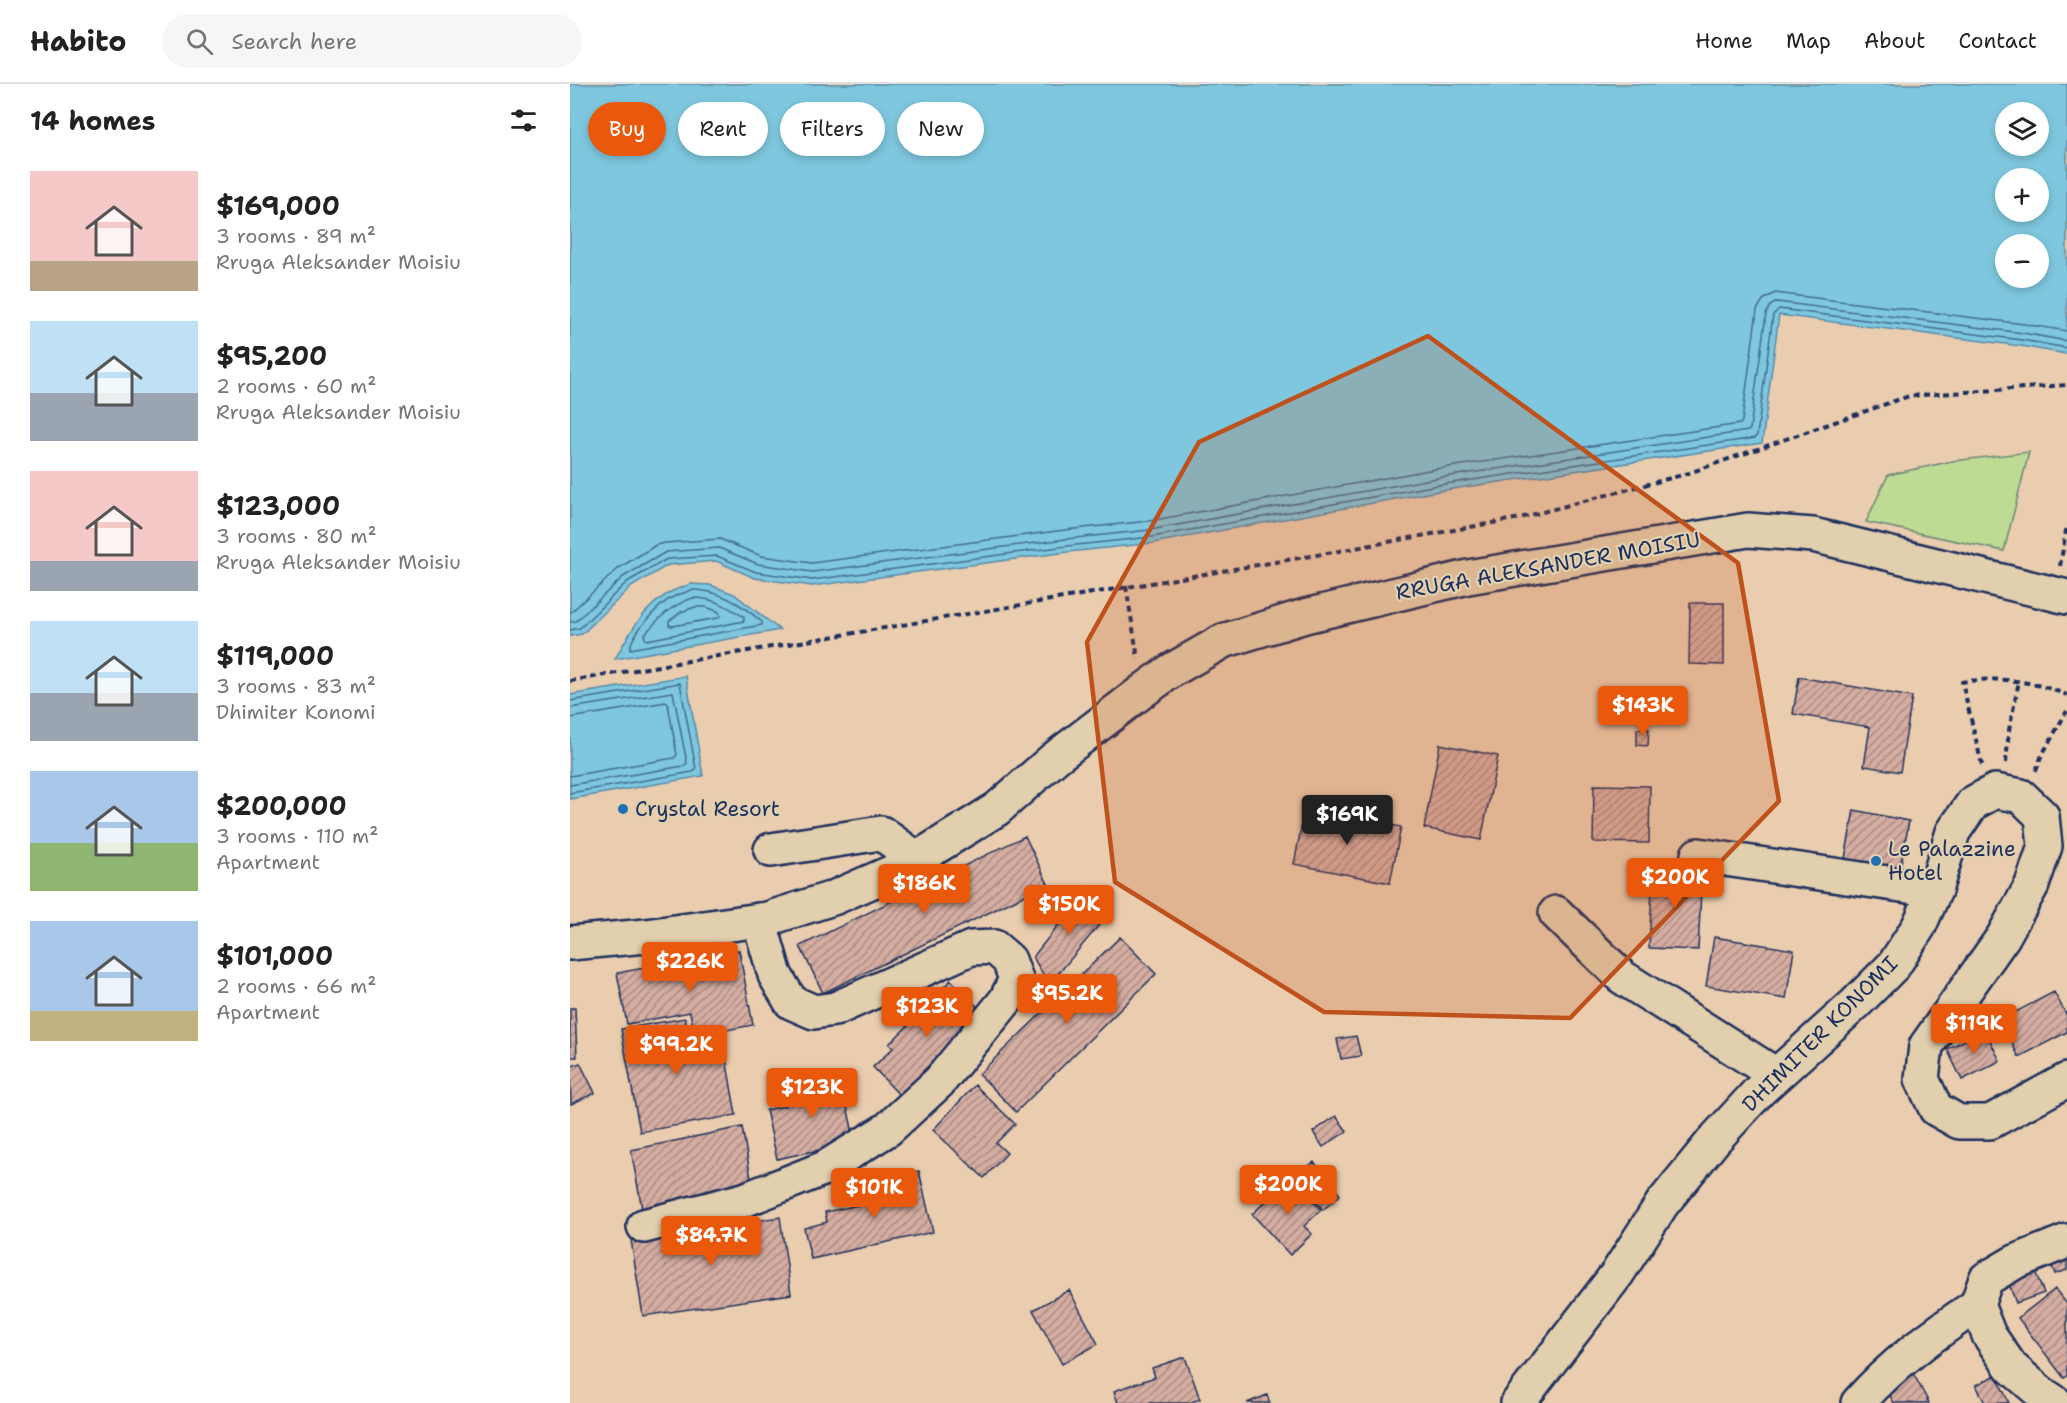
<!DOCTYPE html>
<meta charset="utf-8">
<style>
:root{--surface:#fff;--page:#f6f6f6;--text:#222;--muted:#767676;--line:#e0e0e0;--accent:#ea580c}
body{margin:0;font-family:"Shantell Sans",sans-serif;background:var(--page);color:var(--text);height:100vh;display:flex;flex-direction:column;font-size:22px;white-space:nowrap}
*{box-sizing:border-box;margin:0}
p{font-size:20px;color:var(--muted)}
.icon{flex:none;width:33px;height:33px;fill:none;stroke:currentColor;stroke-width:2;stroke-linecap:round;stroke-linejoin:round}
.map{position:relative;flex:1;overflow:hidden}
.sheet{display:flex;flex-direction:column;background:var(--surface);width:570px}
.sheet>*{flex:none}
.banner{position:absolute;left:18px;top:18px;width:570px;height:54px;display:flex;gap:12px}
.fabs{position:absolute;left:1425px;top:18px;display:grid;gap:12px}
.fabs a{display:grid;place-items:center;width:54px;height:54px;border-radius:50%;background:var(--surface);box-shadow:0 3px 9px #0003;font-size:30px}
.price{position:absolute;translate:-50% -51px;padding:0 14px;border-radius:6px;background:var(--accent);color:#fff;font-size:20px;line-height:39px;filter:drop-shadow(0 2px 3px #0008)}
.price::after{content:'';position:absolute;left:50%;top:36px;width:18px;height:14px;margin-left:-9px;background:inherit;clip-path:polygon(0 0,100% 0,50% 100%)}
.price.current{background:#222;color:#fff}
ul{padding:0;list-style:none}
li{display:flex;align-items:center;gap:18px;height:150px;padding:0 30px}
li span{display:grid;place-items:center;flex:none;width:168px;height:120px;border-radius:0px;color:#555}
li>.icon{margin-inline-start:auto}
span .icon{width:72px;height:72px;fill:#fffc;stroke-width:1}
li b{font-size:26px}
h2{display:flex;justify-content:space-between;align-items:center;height:72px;padding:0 30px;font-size:26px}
.tag{padding:0 21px;border-radius:27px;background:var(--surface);box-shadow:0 3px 9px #0003;font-size:21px;line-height:54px}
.tag.current{background:var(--accent);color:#fff}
header{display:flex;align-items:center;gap:36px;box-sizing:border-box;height:84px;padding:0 30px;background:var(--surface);border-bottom:2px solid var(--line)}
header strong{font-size:28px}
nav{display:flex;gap:33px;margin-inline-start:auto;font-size:21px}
.search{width:420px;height:54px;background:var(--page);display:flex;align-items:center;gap:15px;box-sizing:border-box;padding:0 21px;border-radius:33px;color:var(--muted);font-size:22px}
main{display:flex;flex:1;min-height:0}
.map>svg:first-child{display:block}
.green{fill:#bedb93;stroke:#6c8578;stroke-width:1.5}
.water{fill:#7ec7de;stroke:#568aab;stroke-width:1.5;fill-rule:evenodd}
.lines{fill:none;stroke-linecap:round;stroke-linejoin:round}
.shore{stroke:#436c91;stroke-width:1.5}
.building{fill:url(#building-hatch);stroke:#1b2f5e;stroke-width:1.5}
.minor-casing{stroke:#1b2f5e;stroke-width:38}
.major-casing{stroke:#1b2f5e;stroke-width:38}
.path{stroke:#1b2f5e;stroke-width:4;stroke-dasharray:6 4.5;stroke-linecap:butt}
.minor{stroke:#e2cfad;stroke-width:33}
.major{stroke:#e2cfad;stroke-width:33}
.marked{fill:#bf511c;fill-opacity:0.2;stroke:#bf511c;stroke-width:4.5;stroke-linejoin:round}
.poi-dot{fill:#1f6fb2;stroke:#e2cfad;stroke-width:2}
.labels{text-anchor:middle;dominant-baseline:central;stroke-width:4.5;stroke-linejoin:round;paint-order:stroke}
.street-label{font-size:21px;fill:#1b2f5e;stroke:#e2cfad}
.poi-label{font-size:21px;fill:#1b2f5e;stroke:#e2cfad;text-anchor:start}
</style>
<header>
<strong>Habito</strong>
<div class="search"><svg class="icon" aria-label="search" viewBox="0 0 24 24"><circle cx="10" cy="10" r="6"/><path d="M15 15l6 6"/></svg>Search here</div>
<nav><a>Home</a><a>Map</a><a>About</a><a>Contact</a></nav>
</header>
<main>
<section class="sheet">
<h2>14 homes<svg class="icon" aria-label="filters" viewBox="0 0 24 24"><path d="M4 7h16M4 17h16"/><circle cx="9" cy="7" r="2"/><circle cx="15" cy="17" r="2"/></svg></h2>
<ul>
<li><span style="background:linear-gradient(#f6c9c9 75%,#b9a48a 0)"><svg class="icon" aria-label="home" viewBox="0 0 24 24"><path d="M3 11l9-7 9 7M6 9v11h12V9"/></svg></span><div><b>$169,000</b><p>3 rooms · 89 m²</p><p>Rruga Aleksander Moisiu</p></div></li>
<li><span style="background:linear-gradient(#bfe0f5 60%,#9aa5b1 0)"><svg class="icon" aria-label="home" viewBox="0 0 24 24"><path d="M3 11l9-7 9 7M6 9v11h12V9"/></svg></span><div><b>$95,200</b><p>2 rooms · 60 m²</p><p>Rruga Aleksander Moisiu</p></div></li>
<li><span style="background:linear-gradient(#f6c9c9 75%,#9aa5b1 0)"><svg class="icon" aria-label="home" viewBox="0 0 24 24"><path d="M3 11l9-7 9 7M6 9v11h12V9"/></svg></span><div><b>$123,000</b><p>3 rooms · 80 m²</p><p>Rruga Aleksander Moisiu</p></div></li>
<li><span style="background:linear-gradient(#bfe0f5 60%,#9aa5b1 0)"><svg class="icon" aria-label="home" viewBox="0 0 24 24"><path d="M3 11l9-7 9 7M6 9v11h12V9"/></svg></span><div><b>$119,000</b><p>3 rooms · 83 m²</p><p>Dhimiter Konomi</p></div></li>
<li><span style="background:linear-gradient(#a9c7e8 60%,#8fb573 0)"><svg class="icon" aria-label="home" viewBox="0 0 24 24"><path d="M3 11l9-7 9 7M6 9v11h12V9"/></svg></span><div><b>$200,000</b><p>3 rooms · 110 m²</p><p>Apartment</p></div></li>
<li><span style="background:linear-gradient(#a9c7e8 75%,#c2b280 0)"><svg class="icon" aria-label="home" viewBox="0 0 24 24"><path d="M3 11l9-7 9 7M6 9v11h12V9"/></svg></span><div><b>$101,000</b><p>2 rooms · 66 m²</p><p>Apartment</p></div></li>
</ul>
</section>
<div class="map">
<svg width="1497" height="1319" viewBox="0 0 1497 1319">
<defs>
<pattern id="building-hatch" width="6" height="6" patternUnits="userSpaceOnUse" patternTransform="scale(1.5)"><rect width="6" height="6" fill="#d4aca0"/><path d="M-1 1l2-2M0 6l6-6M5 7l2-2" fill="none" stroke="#ab8c86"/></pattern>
</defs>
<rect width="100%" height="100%" fill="#eacdae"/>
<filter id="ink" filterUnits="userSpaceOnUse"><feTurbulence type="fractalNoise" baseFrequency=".0167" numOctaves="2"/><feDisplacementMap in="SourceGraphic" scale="12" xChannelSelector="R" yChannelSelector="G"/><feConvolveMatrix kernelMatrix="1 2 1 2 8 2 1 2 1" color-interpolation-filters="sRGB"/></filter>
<g filter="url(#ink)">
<path class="green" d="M1459,368L1434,467L1296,438L1318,391L1383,377Z"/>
<path class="water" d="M0,0H1497V270L1451,262L1209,231L1192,359L869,407L583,459L498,468L242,502L185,494L146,477L98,481L61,503L12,550L0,552ZM1436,28H1468V62H1436ZM1436,94H1468V128H1436ZM1436,160H1468V194H1436Z
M121,500L140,501L164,510L210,546L45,575C59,550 73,524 99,509C105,505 114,503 121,500Z
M116,592L133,692L0,715V611Z"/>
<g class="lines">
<path class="shore" d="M122,506C150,506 171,520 192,538V541L60,565C61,550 89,520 103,513C109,510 116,508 122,506Z
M123,514C143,514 157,522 174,533V537L77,556L75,554L74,551C89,534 101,521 123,514Z
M125,523H136L149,528L150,532L148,534L102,542L99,541V537L111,528Z
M0,529L49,484L86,461L95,459L150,455L191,472L242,479L495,446L579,437L865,385L1170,340L1172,337L1187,226L1193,216L1205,209L1454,240L1497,247
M0,538L6,537L53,493L96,468L149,464L188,480L242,488L496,455L580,446L867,394L1178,347L1180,345L1196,230L1200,222L1207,218L1453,249L1497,257
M0,546L10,544L57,498L97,475L147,472L186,488L242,496L497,462L582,453L868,401L1185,354L1187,351L1203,231L1209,225L1452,256L1497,264
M0,617L110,599L126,685L123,688L0,709
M0,624L103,608L117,679L114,682L0,701
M0,634L96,618L98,620L107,671L104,674L0,692"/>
</g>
<path class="building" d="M1120,519H1154V581L1119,580Z
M1229,593L1342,613L1330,688L1294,682L1300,643L1223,630Z
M1067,645H1079L1078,662L1067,661Z
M870,660L928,672L911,756L854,744Z
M1024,701L1080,702L1079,759L1023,758Z
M735,724L831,743L820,799L724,780Z
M1284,726L1339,737L1329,790L1274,780Z
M455,752L478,800L253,909L230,862Z
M1083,784L1132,787L1128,866L1079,864Z
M518,803L535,834L479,901L463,873Z
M550,853L586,890L446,1028L409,990Z
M1144,853L1224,866L1216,915L1136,902Z
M169,866L183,941L125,952L120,928L57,940L47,889Z
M381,896L413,929L350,990L354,993L332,1014L303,983L323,964L319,960L363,918L361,915Z
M1484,908L1497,932V948L1449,973L1430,936Z
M0,924H5L7,973H0Z
M115,934L120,962L153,957L166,1031L70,1048L51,945Z
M1415,946L1430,977L1392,996L1377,965Z
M786,952L791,972L771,975L767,955Z
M10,979L25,1009L1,1020L0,983Z
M270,991L285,1058L207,1075L196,1026L215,1022L213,1014L234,1010L232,999Z
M405,1001L445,1040L426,1059L437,1069L414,1094L363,1046Z
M766,1032L777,1047L753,1063L743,1048Z
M172,1043L183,1106L73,1130L61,1066Z
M744,1078L770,1111L753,1126L726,1092Z
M349,1087L363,1148L241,1175L234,1144L257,1138L255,1128L294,1120L292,1108L310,1104L308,1097Z
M722,1094L751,1126L734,1142L742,1150L720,1171L682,1130Z
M210,1133L221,1210L73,1232L61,1156Z
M1497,1162V1186L1485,1190L1477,1169Z
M1464,1185L1474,1209L1446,1219L1437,1195Z
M1485,1205L1497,1220V1292L1494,1294L1448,1234Z
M499,1206L528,1260L492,1280L463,1226Z
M615,1273L630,1315L619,1319H548L544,1307L585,1293L582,1284Z
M1343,1289L1359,1319H1324L1316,1304Z
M1426,1291L1439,1319H1415L1406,1301Z
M697,1311L700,1319H677Z"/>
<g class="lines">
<defs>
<path id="minor" d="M201,766L311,749L347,775
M1128,771L1365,806
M986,829L1052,893L1206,991
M74,1142L174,1116L255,1084L318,1045L369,998L436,916L446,895L439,876L424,863L401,864L265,925L244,928L221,918L205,891L189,836
M1288,1319C1322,1280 1365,1249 1407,1221
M1486,1319L1471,1309L1441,1283L1419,1251L1407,1221L1416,1195L1445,1178L1497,1157"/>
<path id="major" d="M0,859L76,852L197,835L263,814L332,784L427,725L485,674L574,606L602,586L653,557L735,532L898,493L1178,446L1243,451L1497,513
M948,1319L1047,1190L1092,1120L1145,1055L1190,1006L1285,920L1324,881L1349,842L1365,806L1383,748L1403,719L1425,707L1451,712L1472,732L1475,762L1462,801L1433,853L1356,962L1352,995L1366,1025L1389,1038H1420L1497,996"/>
</defs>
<use href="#minor" class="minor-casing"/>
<use href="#major" class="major-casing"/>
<path class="path" d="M1490,482L1497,441
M556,502L568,575
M0,597L741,472L950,434L1116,390L1339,312L1497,301
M1436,679L1439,646L1449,597
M1412,681L1392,598C1429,592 1463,597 1497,611
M1466,687L1472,671L1497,627"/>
<use href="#minor" class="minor"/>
<use href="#major" class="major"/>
</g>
</g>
<path class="marked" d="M858,252L1168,479L1209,717L1000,934L754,928L545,798L517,558L629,358Z"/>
<g class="poi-dot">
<circle cx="53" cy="725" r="6"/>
<circle cx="1306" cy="777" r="6"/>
</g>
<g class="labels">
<g class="street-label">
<text transform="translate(978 482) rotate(-10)">RRUGA ALEKSANDER MOISIU</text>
<text transform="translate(1250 950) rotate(-45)">DHIMITER KONOMI</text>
</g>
<g class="poi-label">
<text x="65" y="725">Crystal Resort</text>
<text x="1318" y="765">Le Palazzine<tspan x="1318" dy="24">Hotel</tspan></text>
</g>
</g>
</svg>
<div class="fabs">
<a><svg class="icon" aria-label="layers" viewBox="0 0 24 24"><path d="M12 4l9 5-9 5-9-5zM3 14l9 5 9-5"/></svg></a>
<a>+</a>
<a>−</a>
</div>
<b class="price" style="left:1073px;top:653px">$143K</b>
<b class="price current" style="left:777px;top:762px">$169K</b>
<b class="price" style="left:1105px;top:825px">$200K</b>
<b class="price" style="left:354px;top:831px">$186K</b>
<b class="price" style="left:499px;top:852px">$150K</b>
<b class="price" style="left:120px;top:909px">$226K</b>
<b class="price" style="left:497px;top:941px">$95.2K</b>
<b class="price" style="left:357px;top:954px">$123K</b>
<b class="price" style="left:1404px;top:971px">$119K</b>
<b class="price" style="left:106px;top:992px">$99.2K</b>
<b class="price" style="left:242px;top:1035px">$123K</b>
<b class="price" style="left:718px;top:1132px">$200K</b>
<b class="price" style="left:304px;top:1135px">$101K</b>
<b class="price" style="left:141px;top:1183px">$84.7K</b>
<div class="banner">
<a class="tag current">Buy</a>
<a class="tag">Rent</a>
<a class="tag">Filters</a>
<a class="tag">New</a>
</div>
</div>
</main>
